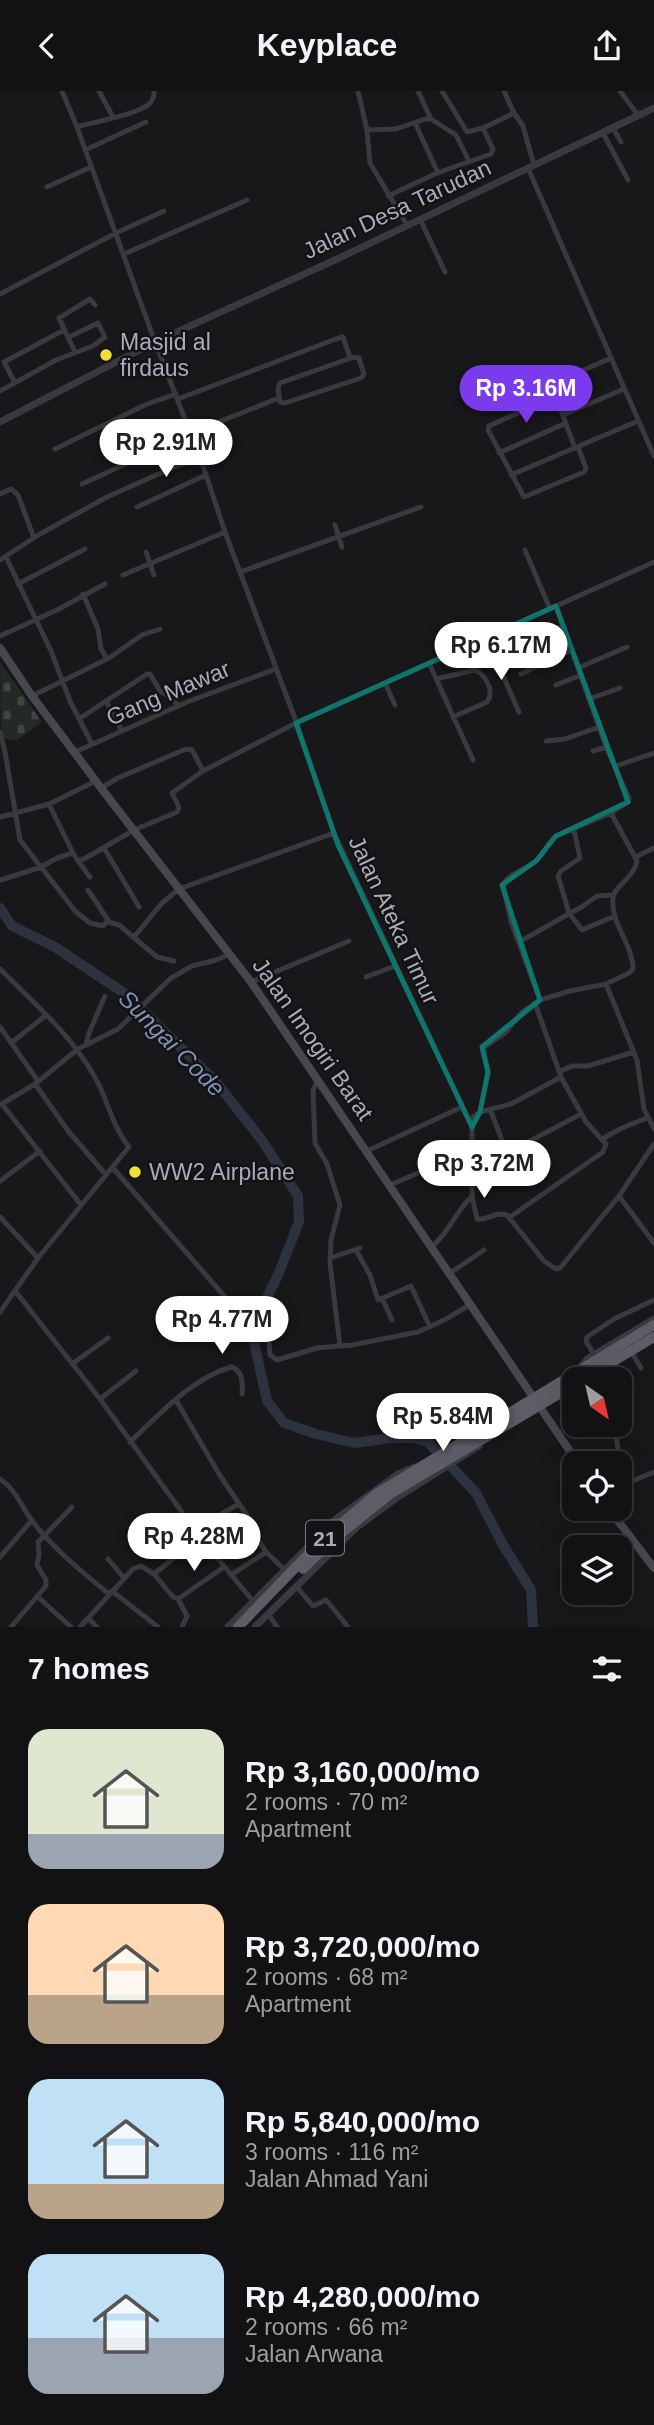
<!DOCTYPE html>
<meta charset="utf-8">
<style>
:root{--surface:#121214;--page:#1f2022;--text:#f1f3f6;--muted:#9c9ea0;--line:#313234;--accent:#7c3aed}
body{margin:0;font-family:Arial,sans-serif;background:var(--page);color:var(--text);height:100vh;display:flex;flex-direction:column;font-size:26px;white-space:nowrap}
*{box-sizing:border-box;margin:0}
p{font-size:23px;color:var(--muted)}
.icon{flex:none;width:38px;height:38px;fill:none;stroke:currentColor;stroke-width:2;stroke-linecap:round;stroke-linejoin:round}
.map{position:relative;height:1536px;overflow:hidden}
.drawer{display:flex;flex-direction:column;background:var(--surface);flex:1}
.drawer>*{flex:none}
.needle{width:46px;rotate:146deg}
.fabs{position:absolute;left:562px;top:1276px;display:grid;gap:14px}
.fabs a{display:grid;place-items:center;width:70px;height:70px;border-radius:14px;background:var(--surface);box-shadow:0 7px 28px #0002,0 0 0 2px var(--line);font-size:35px}
.price{position:absolute;translate:-50% -60px;padding:0 16px;border-radius:24px;background:#fff;color:#222;font-size:23px;line-height:46px;filter:drop-shadow(0 2px 4px #0008)}
.price::after{content:'';position:absolute;left:50%;top:42px;width:21px;height:16px;margin-left:-10px;background:inherit;clip-path:polygon(0 0,100% 0,50% 100%)}
.price.selected{background:var(--accent);color:#fff}
ul{padding:0;list-style:none}
li{display:flex;align-items:center;gap:21px;height:175px;padding:0 28px}
li span{display:grid;place-items:center;flex:none;width:196px;height:140px;border-radius:21px;color:#555}
li>.icon{margin-inline-start:auto}
span .icon{width:84px;height:84px;fill:#fffc;stroke-width:1}
li b{font-size:30px}
h2{display:flex;justify-content:space-between;align-items:center;height:84px;padding:0 28px;font-size:30px}
header{display:flex;justify-content:space-between;align-items:center;height:91px;padding:0 28px;background:var(--surface);font-size:32px;font-weight:800}
.map>svg:first-child{display:block}
.cemetery{fill:url(#cemetery-stones)}
.lines{fill:none;stroke-linecap:round;stroke-linejoin:round}
.river{stroke:#2d333e;stroke-width:10}
.minor{stroke:#39393f;stroke-width:5}
.tertiary{stroke:#39393f;stroke-width:7}
.secondary{stroke:#47474f;stroke-width:8}
.trunk{stroke:#5d5d67;stroke-width:10}
.marked{fill:none;stroke:#0f766e;stroke-width:5;stroke-linejoin:round}
.poi-dot{fill:#f2dd37;stroke:#131315;stroke-width:2.5}
.labels{text-anchor:middle;dominant-baseline:central;stroke-width:5;stroke-linejoin:round;paint-order:stroke}
.shield{fill:#131315;stroke:#7d7d88;stroke-width:2}
.shield-label{font-size:21px;font-weight:bold;fill:#aaabb9}
.street-label{font-size:23px;fill:#aaabb9;stroke:#131315}
.poi-label{font-size:23px;fill:#aaabb9;stroke:#131315;text-anchor:start}
.water-label{font-size:24px;font-style:italic;fill:#8191b4;stroke:#131315}
</style>
<header><svg class="icon" aria-label="back" viewBox="0 0 24 24"><path d="M15 5l-7 7 7 7"/></svg>Keyplace<svg class="icon" aria-label="share" viewBox="0 0 24 24"><path d="M12 15V3M7 8l5-5 5 5M5 13v7h14v-7"/></svg></header>
<div class="map">
<svg width="654" height="1536" viewBox="0 0 654 1536">
<defs>
<pattern id="cemetery-stones" width="16" height="16" patternUnits="userSpaceOnUse" patternTransform="scale(1.75)"><rect width="16" height="16" fill="#212a24"/><path d="M2 7V4a2 2 0 0 1 4 0v3zM10 15v-3a2 2 0 0 1 4 0v3z" fill="#3f4642"/></pattern>
</defs>
<rect width="100%" height="100%" fill="#18181a"/>
<path class="cemetery" d="M0,571L42,631L16,650L4,647L1,642Z"/>
<g class="lines">
<path class="river" d="M0,817L12,835L55,856L127,904L216,991L261,1048L298,1105L299,1131L278,1184L256,1230L254,1251L267,1310L284,1332L316,1343L354,1352L391,1347H413L428,1351L476,1402L503,1454L531,1499L533,1536"/>
<path class="minor" d="M62,0L77,36L155,251L202,372L225,441L294,625L334,742L472,1036
M99,0L113,26
M358,0L367,39L370,72L407,134
M418,0L431,28L456,44L469,70
M442,0L467,41L483,37L514,22
M504,0L514,22L523,35L534,74
M620,0L638,24
M415,32L438,82
M77,36C93,31 142,23 151,11C154,6 154,5 154,0
M613,37L621,51
M367,39L396,38L425,28H431
M603,42L628,89
M85,59L146,31
M528,77L654,365
M47,96L91,76
M388,105L437,82L491,63L493,58L483,37
M420,128L445,181
M124,163L247,109
M0,203L116,142L164,120
M75,261L59,227L90,208L95,214
M354,266L359,267L364,283L361,287L285,312L280,311L278,298L280,292Z
M15,292L4,271L64,239
M0,300L56,269L93,255L105,246L98,232L69,246
M556,305L489,335L488,339L524,406L584,381L586,377L578,356
M178,308L341,246H343L350,267
M563,324L624,298
M191,342L279,307
M575,357L552,295L554,292L611,267
M55,358L147,313L176,303
M499,362L566,332
M511,384L638,330
M82,393L171,352L192,344
M0,403L11,398L18,404L34,447
M137,416L206,384
M335,434L342,456
M525,459L550,518
M146,461L154,484
M6,466L51,560L70,610L92,653
M0,469L40,443L107,406L172,377L200,367
M240,481L421,416
M123,484L225,441
M18,493L85,458
M83,503L98,538L101,558L107,568
M0,545L57,519L105,493
M486,546L519,621
M513,558L563,535
M429,572L473,669
M578,577L627,556
M521,583L572,559
M436,588L475,579C486,584 495,601 487,611L453,626
M385,592L395,614
M556,594L581,584
M32,605L109,567L142,544L160,538
M589,608L620,597
M106,610L122,640
M79,628L147,583H150L160,600L172,607L178,615
M0,641L5,661L20,749L76,821L90,832L103,835L108,829L88,799
M546,650L565,648L599,636
M593,660L606,656
M75,661L187,611L276,578
M616,675L654,662
M101,697L118,687L186,658L192,659L203,680L296,632L654,471
M49,713L73,762
M0,726L49,713L96,690
M574,739L580,767L561,780L558,785L569,822L582,839L615,825
M104,757L139,816
M635,766L654,757
M78,770L90,786
M1,789L41,776L57,767L73,762L78,770L84,768L134,739L177,721L179,716L172,702L203,680
M108,831L119,834L157,866L174,870
M134,846L162,812L179,798L334,742
M519,851L583,815L597,805L613,804
M0,878C33,911 70,943 93,983C108,1007 111,1034 129,1056L38,1167L0,1221
M366,886L395,875
M251,891L349,850
M606,893L629,882L633,878C633,853 610,832 613,807C614,795 634,787 637,770L611,722
M540,909L570,900L606,893L637,969L644,1018L654,1038
M535,912L561,986
M0,936L38,990
M11,952L45,925
M86,953L89,942L105,905
M559,981L572,975H588L634,961
M318,989L313,999L315,1052L327,1073L340,1114L331,1149L330,1172L340,1255
M35,993L69,1041L106,1084
M2,1013L81,1114
M0,1014L35,993L78,958L118,938L171,887L192,875L216,869L230,863
M490,1018L505,1057L509,1061L581,1023
M480,1021L511,1013L561,986L586,1031L606,1053L603,1061L510,1126
M602,1048L622,1037L647,1027
M654,1053L619,1105L654,1152
M367,1060L462,1016
M473,1074L501,1068L509,1061
M113,1077L225,1206
M0,1090L40,1060
M390,1094L432,1076
M472,1105L477,1128C488,1130 495,1120 507,1124L544,1170L556,1178L560,1177L619,1105
M0,1126L38,1167
M431,1156C447,1145 456,1120 472,1105V1036L473,1026L480,1021L488,981L483,957L505,942L522,921L540,909L511,831L503,793C511,781 526,779 537,769C545,762 547,752 556,745L611,722L628,711L629,707L606,656L556,515
M356,1159L370,1184L378,1209L411,1195L430,1236
M330,1167L360,1157
M450,1182L484,1159
M16,1201L100,1308L200,1446L154,1483L141,1475L133,1478L80,1536
M382,1207L392,1229
M266,1217L270,1264L277,1269L317,1257L352,1254L418,1241L446,1228L471,1213
M631,1260L641,1277
M594,1264L586,1250L587,1246L614,1228L654,1209
M72,1273L108,1247
M100,1308L136,1280
M176,1309L219,1383L250,1429L256,1446L266,1461L285,1479
M615,1334L622,1394
M130,1351C160,1323 191,1288 231,1276C243,1279 243,1293 242,1303
M0,1388C17,1399 21,1416 33,1431C55,1459 82,1481 109,1503
M620,1395L654,1381
M194,1438L239,1413
M200,1446L253,1510
M0,1466L32,1429
M108,1468L124,1487
M154,1483L173,1506L178,1508L187,1525L182,1536
M231,1484L266,1461
M296,1495L313,1515L326,1509L328,1511L348,1536
M112,1500L158,1536
M37,1505L71,1536
M178,1508L224,1476
M268,1523L277,1536
M88,1527L97,1536
M11,1536L46,1495V1489L37,1474L39,1464L38,1451L72,1416"/>
<path class="tertiary" d="M0,331L155,251L335,169L654,17
M581,1276L587,1268L654,1228
M228,1536L337,1427L398,1383L415,1376
M255,1536L357,1436L398,1406L479,1355"/>
<path class="secondary" d="M0,557L32,605L101,697L251,891L578,1372
M609,1418L654,1477"/>
<path class="trunk" d="M584,1288L654,1246
M303,1478L330,1451L390,1403L574,1294
M238,1536L321,1450L376,1403L654,1234"/>
</g>
<path class="marked" d="M556,515L628,711L556,745L536,770L502,794L540,909L482,956L488,981L480,1021L472,1036L338,754L296,632Z"/>
<g class="poi-dot">
<circle cx="106" cy="264" r="7"/>
<circle cx="135" cy="1081" r="7"/>
</g>
<g class="labels">
<rect class="shield" x="306" y="1429.5" width="38" height="35" rx="5"/>
<g class="shield-label">
<text x="325" y="1447">21</text>
</g>
<g class="street-label">
<text transform="translate(397 118) rotate(-25)">Jalan Desa Tarudan</text>
<text transform="translate(168 602) rotate(-23)">Gang Mawar</text>
<text transform="translate(394 829) rotate(65)">Jalan Ateka Timur</text>
<text transform="translate(313 948) rotate(55)">Jalan Imogiri Barat</text>
</g>
<g class="poi-label">
<text x="120" y="251">Masjid al<tspan x="120" dy="26">firdaus</tspan></text>
<text x="149" y="1081">WW2 Airplane</text>
</g>
<g class="water-label">
<text transform="translate(172 952) rotate(45)">Sungai Code</text>
</g>
</g>
</svg>
<div class="fabs">
<a><svg class="needle" viewBox="-14 -14 28 28"><path d="M0-13l5 13h-10z" fill="#e53935"/><path d="M0 13l5-13h-10z" fill="#9c9ea0"/></svg></a>
<a><svg class="icon" aria-label="locate" viewBox="0 0 24 24"><circle cx="12" cy="12" r="6"/><path d="M12 2v4M12 18v4M2 12h4M18 12h4"/></svg></a>
<a><svg class="icon" aria-label="layers" viewBox="0 0 24 24"><path d="M12 4l9 5-9 5-9-5zM3 14l9 5 9-5"/></svg></a>
</div>
<b class="price selected" style="left:526px;top:334px">Rp 3.16M</b>
<b class="price" style="left:166px;top:388px">Rp 2.91M</b>
<b class="price" style="left:501px;top:591px">Rp 6.17M</b>
<b class="price" style="left:484px;top:1109px">Rp 3.72M</b>
<b class="price" style="left:222px;top:1265px">Rp 4.77M</b>
<b class="price" style="left:443px;top:1362px">Rp 5.84M</b>
<b class="price" style="left:194px;top:1482px">Rp 4.28M</b>
</div>
<section class="drawer">
<h2>7 homes<svg class="icon" aria-label="filters" viewBox="0 0 24 24"><path d="M4 7h16M4 17h16"/><circle cx="9" cy="7" r="2"/><circle cx="15" cy="17" r="2"/></svg></h2>
<ul>
<li><span style="background:linear-gradient(#dfe7d0 75%,#9aa5b1 0)"><svg class="icon" aria-label="home" viewBox="0 0 24 24"><path d="M3 11l9-7 9 7M6 9v11h12V9"/></svg></span><div><b>Rp 3,160,000/mo</b><p>2 rooms · 70 m²</p><p>Apartment</p></div></li>
<li><span style="background:linear-gradient(#ffd9b3 65%,#b9a48a 0)"><svg class="icon" aria-label="home" viewBox="0 0 24 24"><path d="M3 11l9-7 9 7M6 9v11h12V9"/></svg></span><div><b>Rp 3,720,000/mo</b><p>2 rooms · 68 m²</p><p>Apartment</p></div></li>
<li><span style="background:linear-gradient(#bfe0f5 75%,#b9a48a 0)"><svg class="icon" aria-label="home" viewBox="0 0 24 24"><path d="M3 11l9-7 9 7M6 9v11h12V9"/></svg></span><div><b>Rp 5,840,000/mo</b><p>3 rooms · 116 m²</p><p>Jalan Ahmad Yani</p></div></li>
<li><span style="background:linear-gradient(#bfe0f5 60%,#9aa5b1 0)"><svg class="icon" aria-label="home" viewBox="0 0 24 24"><path d="M3 11l9-7 9 7M6 9v11h12V9"/></svg></span><div><b>Rp 4,280,000/mo</b><p>2 rooms · 66 m²</p><p>Jalan Arwana</p></div></li>
</ul>
</section>
